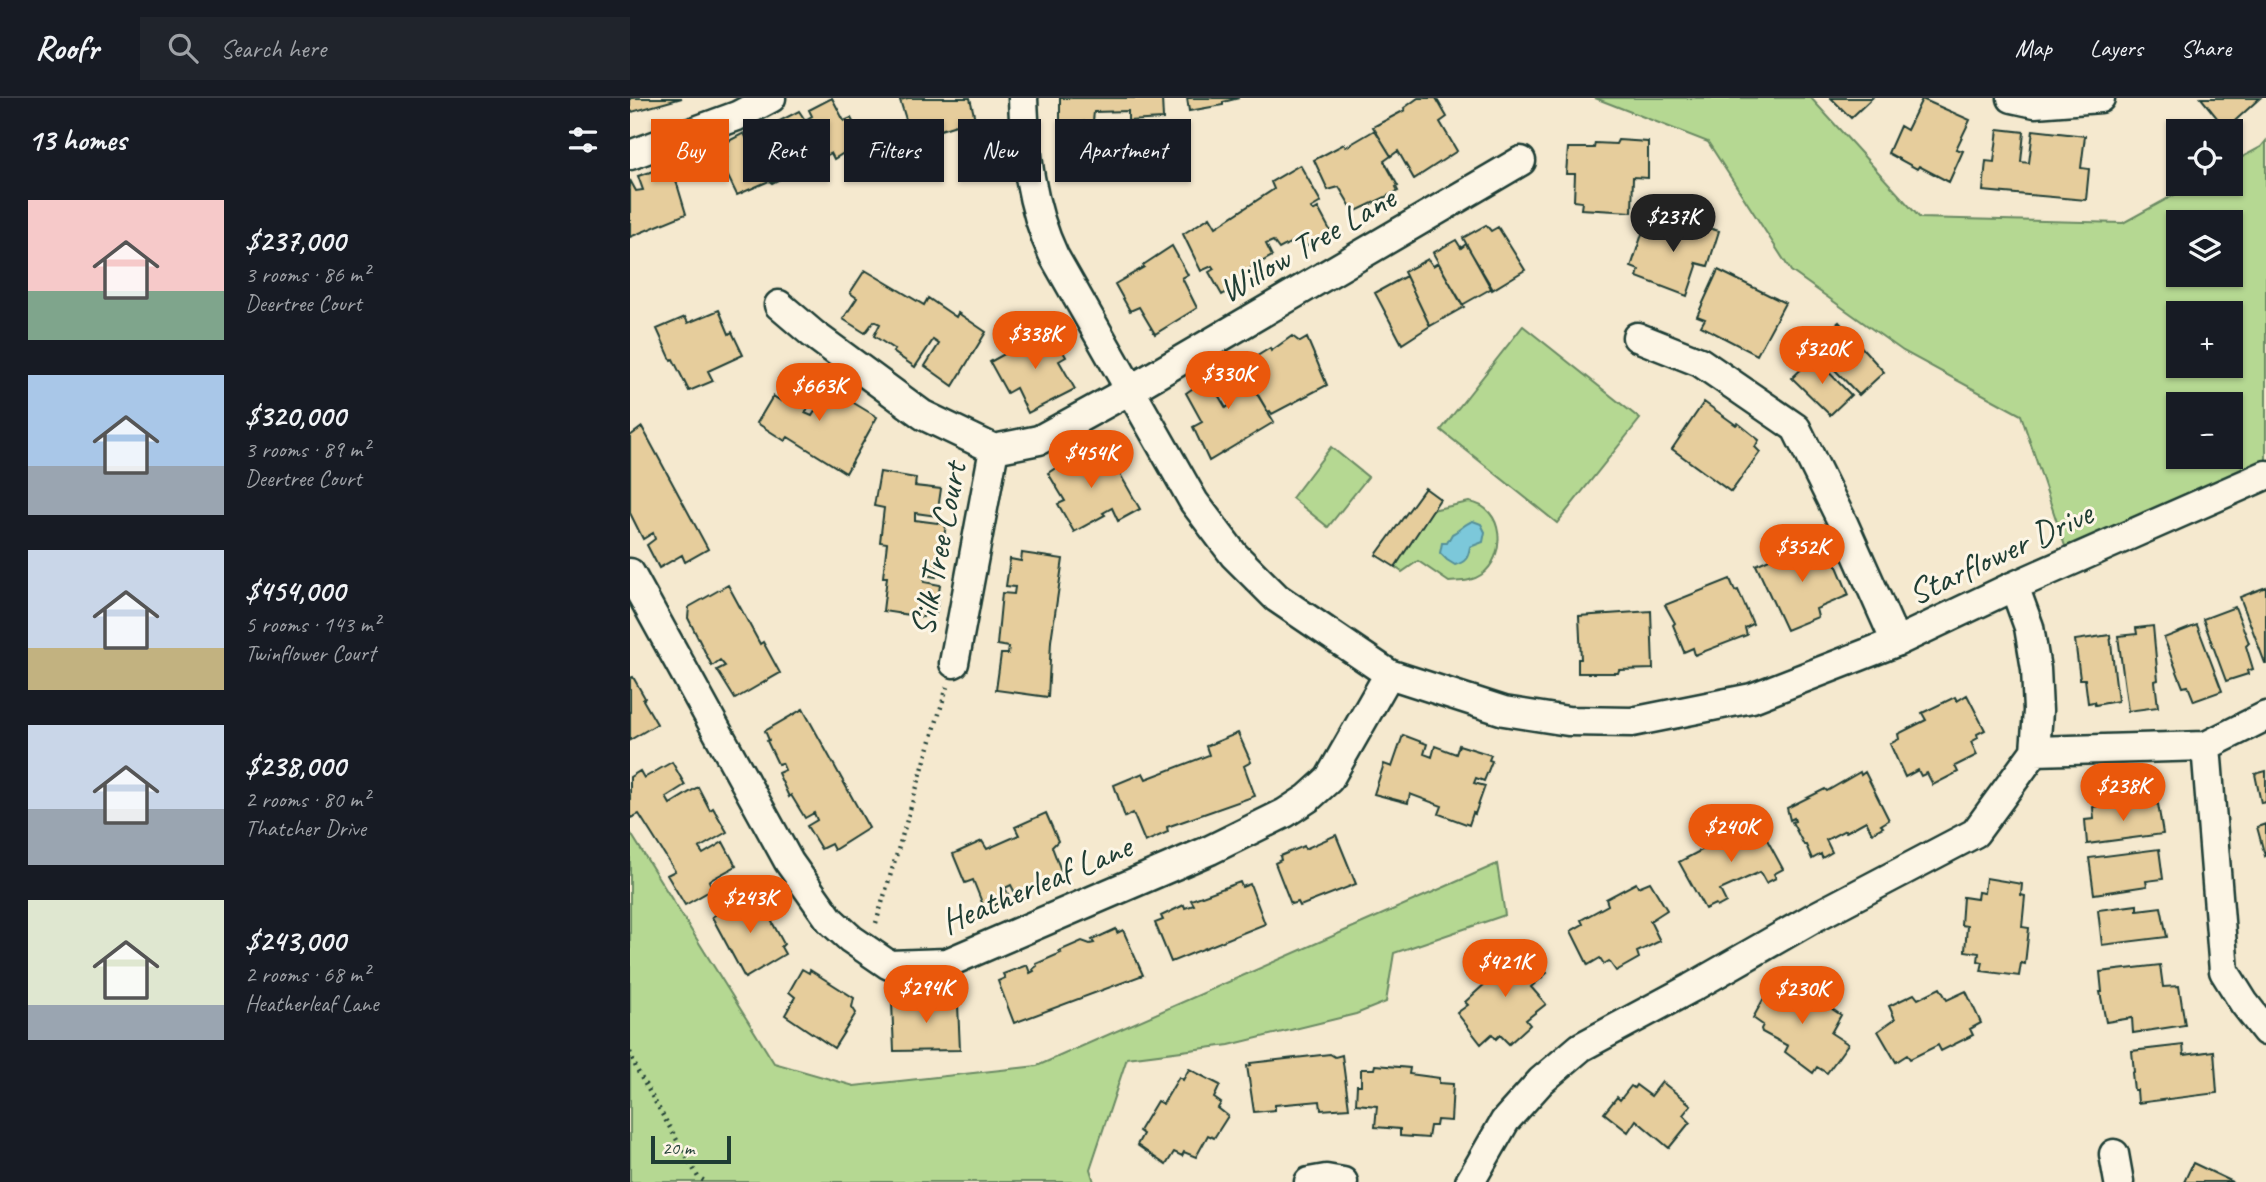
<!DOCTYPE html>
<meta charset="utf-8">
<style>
:root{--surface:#171b24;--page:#20242c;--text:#f1f3f6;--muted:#9ea1a6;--line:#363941;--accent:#ea580c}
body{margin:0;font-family:Caveat,sans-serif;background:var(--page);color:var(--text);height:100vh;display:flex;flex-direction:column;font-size:26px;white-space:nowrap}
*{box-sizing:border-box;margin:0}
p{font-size:23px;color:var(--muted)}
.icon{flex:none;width:38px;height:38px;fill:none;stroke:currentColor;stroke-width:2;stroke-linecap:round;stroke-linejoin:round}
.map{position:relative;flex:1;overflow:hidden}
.side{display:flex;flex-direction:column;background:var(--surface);width:630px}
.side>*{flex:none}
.guide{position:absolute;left:21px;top:21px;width:665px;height:63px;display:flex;gap:14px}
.buttons{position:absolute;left:1536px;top:21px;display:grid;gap:14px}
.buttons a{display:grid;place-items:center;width:77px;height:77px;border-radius:0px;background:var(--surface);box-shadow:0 2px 5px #0004;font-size:35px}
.scale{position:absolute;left:21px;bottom:18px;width:80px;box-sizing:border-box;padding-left:7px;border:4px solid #1f3d34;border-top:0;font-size:19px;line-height:24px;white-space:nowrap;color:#1f3d34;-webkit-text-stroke:5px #fcf5e5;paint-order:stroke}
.price{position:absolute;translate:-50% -60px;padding:0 16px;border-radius:24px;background:var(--accent);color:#fff;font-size:23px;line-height:46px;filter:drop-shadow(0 2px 4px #0008)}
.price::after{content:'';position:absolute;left:50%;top:42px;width:21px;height:16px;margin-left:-10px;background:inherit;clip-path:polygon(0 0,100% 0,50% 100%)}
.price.selected{background:#222;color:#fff}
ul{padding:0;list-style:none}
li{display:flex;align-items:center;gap:21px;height:175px;padding:0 28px}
li span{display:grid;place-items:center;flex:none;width:196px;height:140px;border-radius:0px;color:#555}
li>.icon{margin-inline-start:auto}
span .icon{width:84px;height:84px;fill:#fffc;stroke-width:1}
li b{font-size:30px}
h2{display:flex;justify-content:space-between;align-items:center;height:84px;padding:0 28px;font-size:30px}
.tag{padding:0 24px;border-radius:0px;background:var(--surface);box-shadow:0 2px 5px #0004;font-size:24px;line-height:63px}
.tag.selected{background:var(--accent);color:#fff}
header{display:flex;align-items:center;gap:42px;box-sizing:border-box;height:98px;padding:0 35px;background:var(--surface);border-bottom:2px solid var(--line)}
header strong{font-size:33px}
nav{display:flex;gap:38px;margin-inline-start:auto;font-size:24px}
.search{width:490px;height:63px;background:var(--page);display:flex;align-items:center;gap:18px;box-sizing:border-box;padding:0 24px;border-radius:0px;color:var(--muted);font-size:26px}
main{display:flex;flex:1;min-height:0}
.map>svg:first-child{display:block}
.green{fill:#b5d892;stroke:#6a8a63;stroke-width:2;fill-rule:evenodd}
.water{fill:#7bc8da;stroke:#569098;stroke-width:2}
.building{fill:#e6cd9c;stroke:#1f3d34;stroke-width:2}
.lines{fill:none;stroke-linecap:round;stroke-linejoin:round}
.minor-casing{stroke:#1f3d34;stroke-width:33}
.path{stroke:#1f3d34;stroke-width:4.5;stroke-dasharray:2 5;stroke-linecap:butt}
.minor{stroke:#fcf5e5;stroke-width:28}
.labels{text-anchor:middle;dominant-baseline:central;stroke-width:6;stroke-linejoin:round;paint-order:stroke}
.street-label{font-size:35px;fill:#1f3d34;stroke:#fcf5e5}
</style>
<header>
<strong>Roofr</strong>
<div class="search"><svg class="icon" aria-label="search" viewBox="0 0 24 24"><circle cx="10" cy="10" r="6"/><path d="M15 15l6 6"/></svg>Search here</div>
<nav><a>Map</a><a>Layers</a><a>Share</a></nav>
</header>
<main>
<section class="side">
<h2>13 homes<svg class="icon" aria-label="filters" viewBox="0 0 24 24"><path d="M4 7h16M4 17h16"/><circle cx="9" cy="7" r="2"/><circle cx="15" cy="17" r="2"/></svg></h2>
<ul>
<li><span style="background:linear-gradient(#f6c9c9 65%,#7fa58c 0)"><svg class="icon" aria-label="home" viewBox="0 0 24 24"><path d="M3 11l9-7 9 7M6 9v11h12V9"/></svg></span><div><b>$237,000</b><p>3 rooms · 86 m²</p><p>Deertree Court</p></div></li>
<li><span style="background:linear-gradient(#a9c7e8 65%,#9aa5b1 0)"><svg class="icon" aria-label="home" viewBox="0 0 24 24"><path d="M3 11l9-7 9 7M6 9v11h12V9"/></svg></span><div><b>$320,000</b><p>3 rooms · 89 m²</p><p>Deertree Court</p></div></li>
<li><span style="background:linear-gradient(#c9d6e8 70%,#c2b280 0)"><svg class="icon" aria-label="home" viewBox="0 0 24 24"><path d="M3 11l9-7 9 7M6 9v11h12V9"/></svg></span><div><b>$454,000</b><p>5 rooms · 143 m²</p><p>Twinflower Court</p></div></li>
<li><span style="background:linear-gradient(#c9d6e8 60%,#9aa5b1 0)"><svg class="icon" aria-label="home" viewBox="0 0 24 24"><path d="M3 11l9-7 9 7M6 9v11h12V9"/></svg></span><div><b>$238,000</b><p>2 rooms · 80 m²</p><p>Thatcher Drive</p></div></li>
<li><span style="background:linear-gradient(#dfe7d0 75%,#9aa5b1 0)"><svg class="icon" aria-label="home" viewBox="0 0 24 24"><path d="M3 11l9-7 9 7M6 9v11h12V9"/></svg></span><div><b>$243,000</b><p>2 rooms · 68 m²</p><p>Heatherleaf Lane</p></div></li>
</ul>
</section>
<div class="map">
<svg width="1636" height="1084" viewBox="0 0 1636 1084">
<rect width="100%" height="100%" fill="#f5e9cf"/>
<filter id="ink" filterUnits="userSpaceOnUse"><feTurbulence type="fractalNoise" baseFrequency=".0143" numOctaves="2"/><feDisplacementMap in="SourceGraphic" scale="14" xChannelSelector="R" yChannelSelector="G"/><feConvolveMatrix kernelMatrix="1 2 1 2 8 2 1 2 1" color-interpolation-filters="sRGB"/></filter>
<g filter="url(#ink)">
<path class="green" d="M965,0H1181L1290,120L1493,125L1564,86H1601V65L1631,49L1636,43V377L1440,463L1391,317L1273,253L1161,173L1078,44ZM1549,124H1601V177H1549ZM1549,215H1601V268H1549ZM1549,306H1601V359H1549Z
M893,228L1010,321L927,425L811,332Z
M701,349L738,379L698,429L662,400Z
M839,404C875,409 877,459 851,477C841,484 830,483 819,484L788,463L772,474L765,469L802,412Z
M0,734L144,965L224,988L407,968L867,766L875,817L764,855L756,904L726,916L599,947L497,960L460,1071L464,1084H0Z"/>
<path class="water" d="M843,423L851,426L855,434L853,444L840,449C838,460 836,464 825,467L817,462L810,455L812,445H817L822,436C830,432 834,426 843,423Z"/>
<path class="building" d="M0,0H52L2,14L0,12Z
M202,0L214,23L221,20L233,43L204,61L201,55L142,85L139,83L107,97L89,60L97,59L91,47L114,35L121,50L129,47L124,36L169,13L175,22L182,18L179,12Z
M278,0H340L345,21L282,41L270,2Z
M430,0H532L533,21L498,23V13L464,14L463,23L430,26Z
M557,0H609L593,4V7L559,13Z
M788,0H806L817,19L810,24L827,53L784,81L768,53L761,58L743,29L775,12L774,10Z
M1201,0H1242L1221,20Z
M1571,0H1630L1596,31Z
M1292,1L1340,22L1326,51L1333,53L1319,84L1289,68L1287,71L1258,55L1270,28L1277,32Z
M1368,31L1394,34L1391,64L1399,65L1403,32L1455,38L1451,70L1459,71L1456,102L1353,93L1356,63L1364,64Z
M745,32L761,58L754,63L768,88L766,89L768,93L724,114L709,89L698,92L684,62L714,46L716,49Z
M988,42L1018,44V80L1003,79L1002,114L951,111L952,104L944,103L945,76H936L938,50H964L965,45L986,46Z
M670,67L691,104L681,110L683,113L688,110L701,134L676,148L671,139L649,151L643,143L636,146L642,158L612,175L616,184L592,197L579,174L584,171L582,168L571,173L553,136L580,119L586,129L644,91L641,84Z
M33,70L35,79L44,76L56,116L0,139V82L6,93L13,92L8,78Z
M1017,121L1051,132L1054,123L1089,133L1078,168L1066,165L1067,168L1057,198L1007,179L1009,172L1001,169Z
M856,127L861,133L868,129L895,172L862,192L833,140Z
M826,142L831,150L836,146L862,190L832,207L803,155Z
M542,148L558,177L552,180L567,210L525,236L509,209L500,213L485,186L514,169L513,167Z
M798,161L803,168L808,165L834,209L800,228L774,174Z
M235,172L294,207L298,200L326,219L328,215L356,234L323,288L295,268L309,246L303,242L285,269L263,254L265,252L244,238L250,226L244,223L235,235L213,221L227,200L220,195Z
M1088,172L1155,205L1127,257L1071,228L1075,221L1067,218Z
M776,178L800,228L772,246L745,195Z
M89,212L99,236L102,234L113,257L78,273L83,283L59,293L43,261L41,262L27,231L55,219L58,225Z
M1209,224L1254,274L1229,297L1181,247Z
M420,231L436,259L429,263L445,291L398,315L386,290L377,295L360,264Z
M662,238L670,244L677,240L697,287L642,316L640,313L638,314L614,273L620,272L616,265L640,250L641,253Z
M1184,259L1221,297L1200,317L1162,280Z
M607,263L644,324L579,363L563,329L572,324L556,295L578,280L596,310L601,306L583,275Z
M168,275L191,290L175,315L182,318L199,290L247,319L216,375L158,339L155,343L127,325L143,298L151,303Z
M1074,304L1106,327L1108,325L1129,342L1125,349L1130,354L1101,394L1042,351Z
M12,329L78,451L55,464L52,457L29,470L17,447L25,441L23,435L13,441L0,415V338Z
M462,346L478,373L486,369L510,411L488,423L482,410L473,415L475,417L444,434L428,406L435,403L418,375Z
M250,374L286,380L285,388L311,391L307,418L285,415V422L316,426L312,453H309L306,479L295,477L294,484L310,487L306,515L293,513V519L253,513L257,479H253L257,445L250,444L254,410L244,408Z
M795,390L810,401L765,469L746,457Z
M1195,444L1198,451L1196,452L1198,456L1201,454L1219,497L1186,511L1188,519L1156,532L1126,467L1159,452L1162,458Z
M392,455L433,461L421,543L418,599L366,592L371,556H378L379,549L367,547L372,495L384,496L385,489L376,488L380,461L391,463Z
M1100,481L1105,493L1108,492L1123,526L1115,530L1117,537L1065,557L1063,550L1054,554L1043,527L1045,525L1035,507Z
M98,487L130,546L133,544L150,575L105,601L87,572L95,568L90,562L82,568L58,520L59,509Z
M1636,489V565H1635L1610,499Z
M1605,509L1619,545L1616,548L1623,571L1617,573L1618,576L1596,583L1573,521Z
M1021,513L1023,571L989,572L988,575H948V561H951L949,518Z
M1567,527L1592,593L1564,603L1558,588L1553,589L1534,540Z
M1523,528L1528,582L1525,583L1528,609L1498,613L1488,538L1507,536L1506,530Z
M1480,537L1488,603L1465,607L1464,604L1458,605L1455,581H1450L1445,542Z
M3,579L15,600L13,602L27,626L0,642V580Z
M1337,597L1355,632L1347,636L1348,640L1341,644L1347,657L1325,668L1328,674L1303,687L1297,675L1291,678L1288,672L1275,679L1260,646L1269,641L1268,636L1296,622L1292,615L1325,599L1327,603Z
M173,611L239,730L204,752L201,746L191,751L177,728L187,722L184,715L175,720L161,697L159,699L148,675L155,672L152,665L148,666L137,643L139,642L135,633Z
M608,635L621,664L614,668L625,698L537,729L538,734L515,744L503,715L495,719L484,687L513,675L516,681L579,657L576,648Z
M773,637L797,646L794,656L802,659L805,648L826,656L829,647L861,657L859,662L862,663L854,683L846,680L844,685L855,688L845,716L843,715L839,727L809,716L812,708L780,696L778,705L744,696L754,666L762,669Z
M42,664L55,687L36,699L40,706L68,689L80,712L83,710L97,734L69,750L73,756L93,744L106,768L79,783L83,791L55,807L37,777L45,773L9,716L1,720L0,718V679L10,673L14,680Z
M1636,673V704L1631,705L1625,676Z
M1230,674L1231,677L1235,674L1259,722L1251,727L1253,729L1242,735L1236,723L1216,734L1215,732L1196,742L1202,754L1192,760L1191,756L1182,761L1176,747H1174L1162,724L1165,723L1164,720L1160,722L1157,710L1195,691L1197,693Z
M1485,706V709L1502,706V709L1528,706L1533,736L1457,746L1455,722L1464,721L1463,709Z
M416,715L428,743L422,749L433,778L386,797L381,787L375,790L380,800L355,812L343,782L335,785L323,756L352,743L357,751L389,737L385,729Z
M1123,725L1124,727L1128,725L1153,771L1144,776L1146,780L1136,785L1130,774L1090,792L1096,804L1087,809L1085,806L1075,811L1049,764Z
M1636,726V757L1635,758L1627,729Z
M706,737L726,786L670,808L668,804L661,806L645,765L651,762L650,758L674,748L675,751Z
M1529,751L1533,781L1516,783L1517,788L1464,796L1459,760Z
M1356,780L1392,786L1391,797L1395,798L1392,829L1399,830L1395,866L1391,865L1389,878L1351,873L1353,864L1348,863L1349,855L1335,853L1337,828L1331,827L1333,799L1347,801L1348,794L1354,795Z
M610,784L612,789L620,786L635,826L541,864L525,825L533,822L531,818L554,807L555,810L564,807L561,802Z
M1020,784L1037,812L1020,823L1030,843L1007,854L1009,860L986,873L979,863L974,866L970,860L958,867L941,833L953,826L951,822L978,807L976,801L1006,785L1008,789Z
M122,795L127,802L129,800L143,822L142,824L154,846L151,849L155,856L115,880L82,819Z
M1507,807V812L1531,809L1537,839L1472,847L1468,812Z
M486,831L487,835L493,832L513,877L384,925L368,883L375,880L373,876L397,867L400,875L404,873L403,871L407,868L406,866L431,855L429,853L452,843L460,846L464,845L462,842Z
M894,851L903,863L905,861L917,875L901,889L916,906L896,922L900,927L879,946L870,937L866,941L862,936L851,946L827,915L838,907L835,904L858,883L854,877L880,855L883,858Z
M1530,867L1533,889L1549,888L1555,927L1503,935L1502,920L1476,924L1470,894H1472L1470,874Z
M172,871L179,875L180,872L224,900L222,909L226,915L204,950L155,917L165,899L159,894Z
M1169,883L1193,898L1190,903L1211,917L1201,935L1218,946L1197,975L1187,969L1183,975L1155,954L1158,948L1132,934L1131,931L1133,927L1123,920L1140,889L1159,899Z
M1310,890L1317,902L1336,893L1351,925L1340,931L1343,937L1311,953L1308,947L1280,961L1277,957L1266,964L1248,933L1265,921L1259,908L1284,896L1288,901Z
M294,899L295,901L319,899L328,907L330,952L264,953L262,904L269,903L268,900Z
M1553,947L1554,957L1584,953L1587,995L1508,1005L1507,992H1504L1502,975L1504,974L1502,953Z
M700,956L705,959L712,957L719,1010L691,1012L690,1003L645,1007V1012L624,1014L617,968L621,967L620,965Z
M745,967L780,970L779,976L809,980V985L823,986L821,1023L807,1022L806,1028H800L798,1040L770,1038V1031L745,1029L747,1008L726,1006L727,987H731V971H744Z
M559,971L590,987L584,1000L591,1005L588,1010L598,1018L584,1040L578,1037L566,1059L554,1054L552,1058L544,1054L536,1067L507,1047L513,1036L509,1033L527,1003L533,1006L549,979L553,982Z
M1032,984L1061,1007L1053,1017L1060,1024L1039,1050L1006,1022L998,1034L974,1015L987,999L990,1002L1001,988L1004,990L1006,987L1021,998Z
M1563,1065L1603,1084H1554Z"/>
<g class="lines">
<defs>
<path id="minor" d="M393,0C395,55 400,107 424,158L564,404L604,457L647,500L759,576L874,613L938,623L1002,624L1122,600L1266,544L1384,488L1636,377
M1382,0L1405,5L1470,0
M0,57L107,18L141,0
M149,207L183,236L293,317L364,351L409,342L500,292L891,63
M1007,239L1070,264L1166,330L1213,425L1266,544
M0,475L159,764L200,822L221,841L259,867L317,865L580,752L655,715L678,700L699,681L759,576
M324,565L364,351
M1576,648L1594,873L1614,905L1636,933
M1405,653L1576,648L1636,618
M1484,1056L1489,1084
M679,1084L696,1081L713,1084
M840,1084L875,1023L911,983L951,949L1061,890L1185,819L1345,735L1405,653L1408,613L1406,571L1399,529L1384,488"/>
</defs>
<use href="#minor" class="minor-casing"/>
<path class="path" d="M246,825L317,589
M0,954L7,972L68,1079L76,1084"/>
<use href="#minor" class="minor"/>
</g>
</g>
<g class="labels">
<g class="street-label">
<text transform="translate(677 146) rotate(-30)">Willow Tree Lane</text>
<text transform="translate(308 451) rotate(-79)">Silk Tree Court</text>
<text transform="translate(1370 455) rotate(-25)">Starflower Drive</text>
<text transform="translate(406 786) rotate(-23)">Heatherleaf Lane</text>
</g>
</g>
</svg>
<div class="buttons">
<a><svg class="icon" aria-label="locate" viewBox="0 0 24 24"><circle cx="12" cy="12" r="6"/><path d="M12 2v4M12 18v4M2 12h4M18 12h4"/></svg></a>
<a><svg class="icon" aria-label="layers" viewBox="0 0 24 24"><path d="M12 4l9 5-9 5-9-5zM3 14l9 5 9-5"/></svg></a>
<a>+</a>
<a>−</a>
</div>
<div class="scale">20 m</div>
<b class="price selected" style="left:1043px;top:156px">$237K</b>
<b class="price" style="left:405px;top:273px">$338K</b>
<b class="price" style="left:1192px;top:288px">$320K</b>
<b class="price" style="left:598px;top:313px">$330K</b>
<b class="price" style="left:189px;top:325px">$663K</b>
<b class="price" style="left:461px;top:392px">$454K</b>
<b class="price" style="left:1172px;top:486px">$352K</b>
<b class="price" style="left:1493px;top:725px">$238K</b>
<b class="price" style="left:1101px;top:766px">$240K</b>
<b class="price" style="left:120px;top:837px">$243K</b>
<b class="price" style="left:875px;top:901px">$421K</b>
<b class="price" style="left:296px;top:927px">$294K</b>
<b class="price" style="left:1172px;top:928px">$230K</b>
<div class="guide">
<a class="tag selected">Buy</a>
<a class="tag">Rent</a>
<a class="tag">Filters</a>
<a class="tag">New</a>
<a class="tag">Apartment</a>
</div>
</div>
</main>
